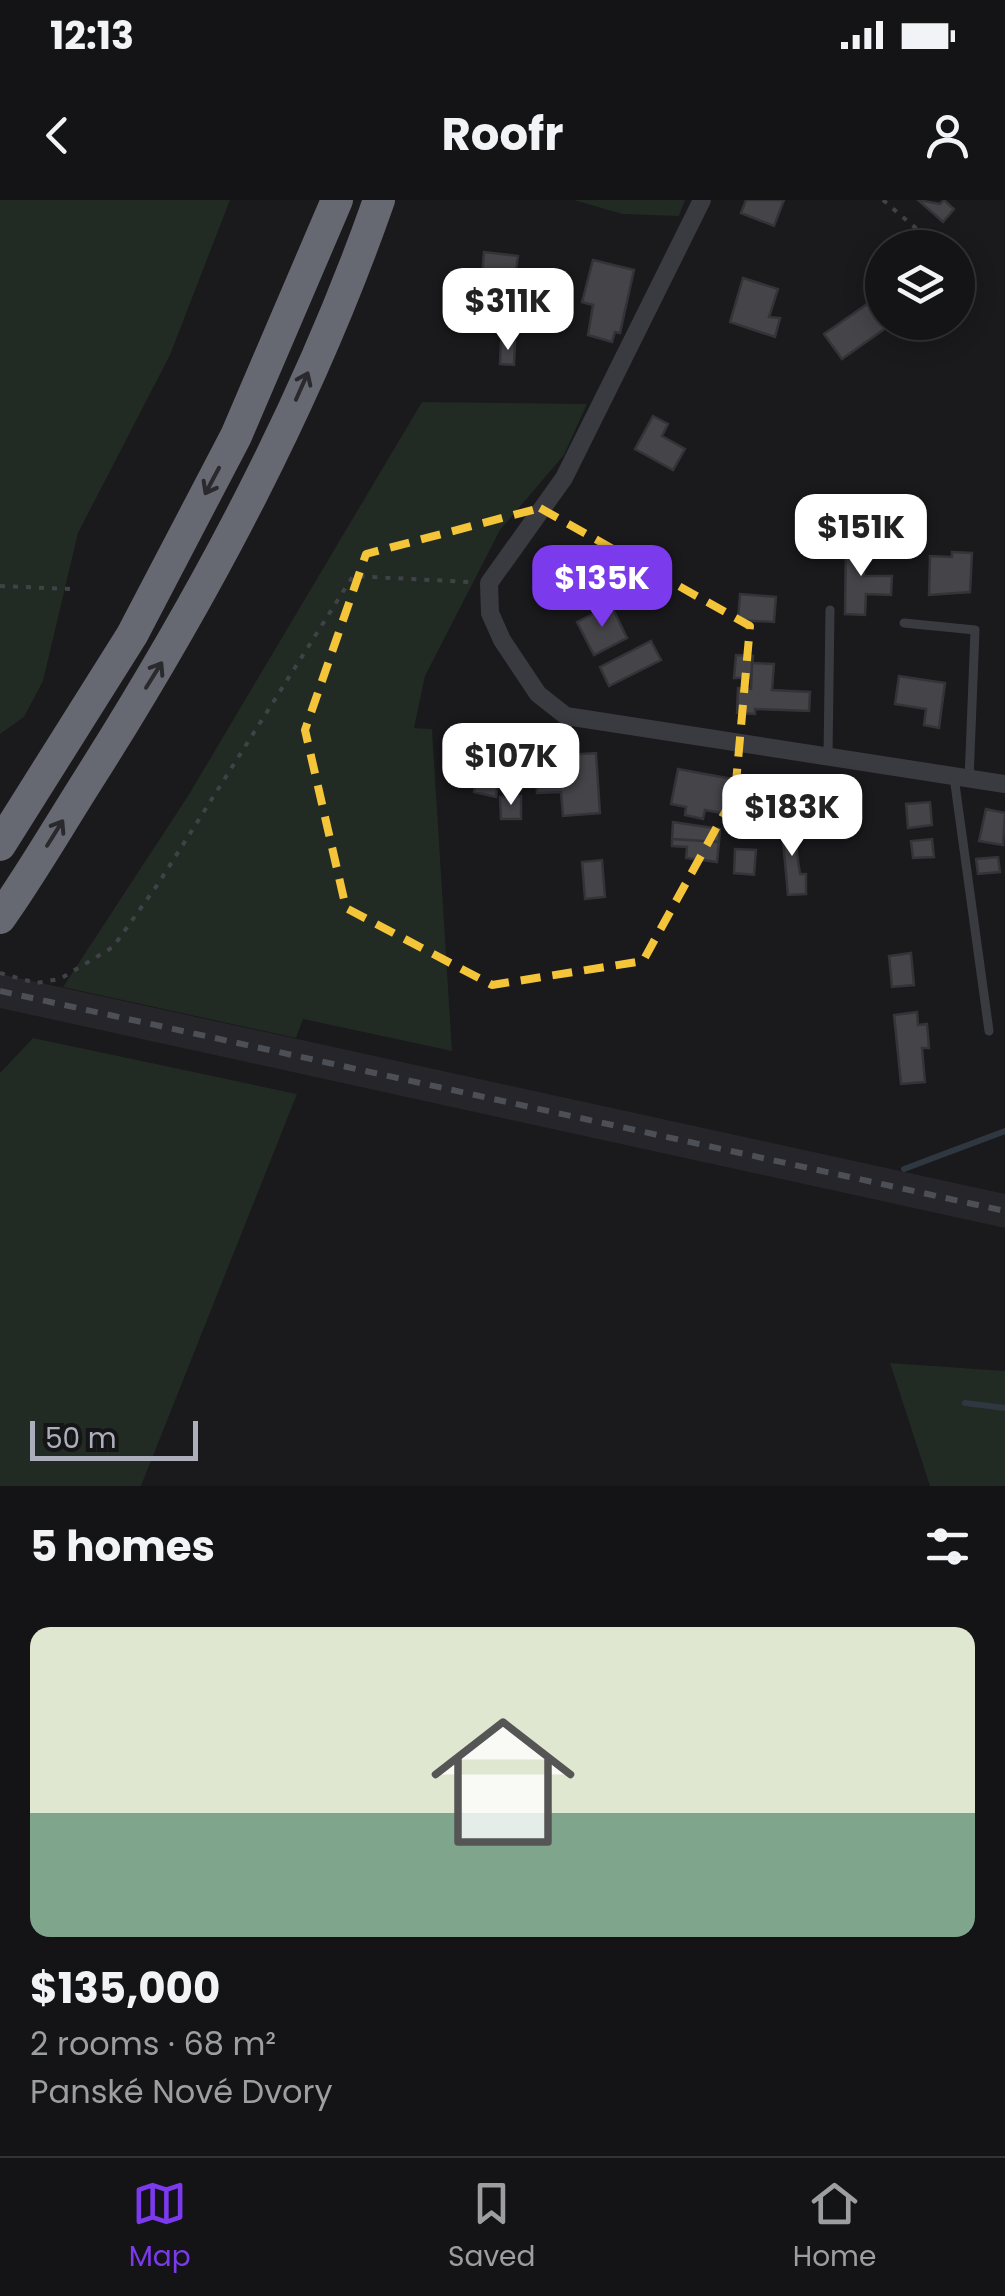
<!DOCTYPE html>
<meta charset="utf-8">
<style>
:root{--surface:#141315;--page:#212022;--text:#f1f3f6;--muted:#9d9ea0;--line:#333234;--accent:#7c3aed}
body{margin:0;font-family:Poppins,sans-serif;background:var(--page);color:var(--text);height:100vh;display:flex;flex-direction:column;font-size:38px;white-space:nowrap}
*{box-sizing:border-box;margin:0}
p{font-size:32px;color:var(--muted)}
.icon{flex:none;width:55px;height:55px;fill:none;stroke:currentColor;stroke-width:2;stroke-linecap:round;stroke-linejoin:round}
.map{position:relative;height:1286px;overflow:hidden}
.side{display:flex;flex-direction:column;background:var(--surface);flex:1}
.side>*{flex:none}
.buttons{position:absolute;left:865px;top:30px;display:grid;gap:20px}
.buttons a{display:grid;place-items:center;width:110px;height:110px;border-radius:50%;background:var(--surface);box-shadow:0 5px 25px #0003,0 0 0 2px var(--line);font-size:50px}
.scale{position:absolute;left:30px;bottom:25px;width:168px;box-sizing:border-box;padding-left:10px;border:5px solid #acafbb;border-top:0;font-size:28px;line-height:35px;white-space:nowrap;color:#acafbb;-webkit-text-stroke:8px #151417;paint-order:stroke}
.price{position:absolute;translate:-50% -85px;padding:0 22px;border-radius:20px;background:#fff;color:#222;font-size:32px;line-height:65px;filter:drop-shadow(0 2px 5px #0008)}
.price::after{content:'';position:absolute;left:50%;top:60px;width:30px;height:22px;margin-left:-15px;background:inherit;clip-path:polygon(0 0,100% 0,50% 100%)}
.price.current{background:var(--accent);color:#fff}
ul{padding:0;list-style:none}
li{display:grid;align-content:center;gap:20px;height:530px;padding:0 30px}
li+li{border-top:2px solid var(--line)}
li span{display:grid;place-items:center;height:310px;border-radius:20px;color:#555}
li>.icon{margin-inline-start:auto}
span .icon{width:180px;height:180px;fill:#fffc;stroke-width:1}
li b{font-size:42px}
h2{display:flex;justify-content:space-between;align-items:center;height:120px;padding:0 30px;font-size:42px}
.status{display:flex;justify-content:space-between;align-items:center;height:70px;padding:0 50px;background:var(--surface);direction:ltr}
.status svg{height:28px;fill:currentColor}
header{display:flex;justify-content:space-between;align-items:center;height:130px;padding:0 30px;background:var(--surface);font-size:45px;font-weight:700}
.tab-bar{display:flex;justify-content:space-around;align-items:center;height:140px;border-top:2px solid var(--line);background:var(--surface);font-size:28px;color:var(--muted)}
.tab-bar a{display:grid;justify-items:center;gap:5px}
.tab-bar .current{color:var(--accent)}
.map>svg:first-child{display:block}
.built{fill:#262529}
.green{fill:#212a23}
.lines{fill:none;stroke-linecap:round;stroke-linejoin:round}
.stream{stroke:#2f3740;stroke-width:6}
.building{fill:#444449;stroke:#343338;stroke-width:2.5}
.path{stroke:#404248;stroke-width:4;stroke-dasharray:5 8;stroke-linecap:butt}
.service{stroke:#3a3b41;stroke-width:9}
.minor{stroke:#3a3b41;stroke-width:18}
.motorway{stroke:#666872;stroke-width:32}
.rail{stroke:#4d4f56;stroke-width:6;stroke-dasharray:12 10;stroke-linecap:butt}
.oneway{stroke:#29292e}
.marked{fill:none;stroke:#f4c439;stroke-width:8;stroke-dasharray:20 12;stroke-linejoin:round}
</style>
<div class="status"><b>12:13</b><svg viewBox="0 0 49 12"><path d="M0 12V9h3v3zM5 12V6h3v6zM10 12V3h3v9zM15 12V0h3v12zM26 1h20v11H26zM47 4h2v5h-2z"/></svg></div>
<header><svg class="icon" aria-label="back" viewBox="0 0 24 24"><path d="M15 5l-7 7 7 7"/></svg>Roofr<svg class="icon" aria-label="person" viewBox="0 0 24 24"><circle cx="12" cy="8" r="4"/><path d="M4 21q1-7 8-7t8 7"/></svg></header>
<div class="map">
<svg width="1005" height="1286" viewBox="0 0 1005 1286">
<rect width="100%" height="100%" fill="#1a191c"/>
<path class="built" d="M0,774L1005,994V1028L0,808Z"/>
<path class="green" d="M0,0H230L170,155L78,333L43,481L24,517L0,534Z
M574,0H685L679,16L622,14Z
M422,202L587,204L564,255L500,330L425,476L414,528L432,529L452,851L303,819L296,838L63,787L188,596Z
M33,838L297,894L141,1286H0V873Z
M890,1163L1005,1171V1286H930Z"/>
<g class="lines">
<path class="stream" d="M904,969L1005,931
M965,1203L1005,1208"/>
</g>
<path class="building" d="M746,0H784L774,26L741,13Z
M918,0L940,4L944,0L954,9L943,22Z
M484,52L518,56L516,70L524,71L523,89L481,86Z
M593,60L634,70L620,133L615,132L612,142L588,135L593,105L582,102Z
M530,78L543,79L541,100L529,99Z
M743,78L778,89L769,117L780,118L775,137L730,122Z
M873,100L882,122L890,125L842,159L824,134Z
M501,142H515L514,165L500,164Z
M653,216L668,224L662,236L685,249L673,270L635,249Z
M846,337L865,338L864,376H892L891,395L866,394L865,415L845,414Z
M952,352L972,353L970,392L929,395L930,356L952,357Z
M740,394L776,397L774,422L738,420Z
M611,405L627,438L594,455L577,422Z
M651,441L661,460L609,486L600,467Z
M736,455L753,456L751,478H734Z
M752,463L774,464L772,490L810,492L809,511L755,509V514L737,513L738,488L751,489Z
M899,476L945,483L939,528L924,525L926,509L895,504Z
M476,541L516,546L511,583L498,581L496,597L474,592L477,572L471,570Z
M596,553L600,613L563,616L561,592L537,593L535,557Z
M678,569L749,582L746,600L735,597L732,615L705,610L703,619L685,615L686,607L671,604Z
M848,586V638H808V587Z
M521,596V619H501L500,597Z
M930,602L932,625L908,628L906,604Z
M986,609L1005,613L1003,645L979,641Z
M796,618L797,654L800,674H806V694L788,695L781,619Z
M673,622L720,629L719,642L672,639Z
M672,639L719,642L717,662L686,658L687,647L672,646Z
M932,639L934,657L913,658L911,641Z
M735,649L756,650L754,675L734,673Z
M998,657L1000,672L978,674L976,659Z
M602,660L605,697L585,699L582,662Z
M911,753L914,785L892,787L889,756Z
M917,812L918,825L927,824L929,848H922L925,882L901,884L894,815Z"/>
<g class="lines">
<path class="path" d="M883,0L939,48
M0,386L70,389
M0,773L36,783L60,779L113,747L158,684L353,376L469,382"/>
<path class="service" d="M904,423L975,430L969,580
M828,556L830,410
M954,577L989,831"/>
<path class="minor" d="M702,0L564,278L489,383L490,413L502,440L538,494L566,516L1005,584"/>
<path class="motorway" d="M0,645L132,435L236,236L337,0
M0,718C32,673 60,624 90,577C205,395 308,203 379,0"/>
<path class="rail" d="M0,791L1005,1011"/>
</g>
<defs><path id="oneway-shaft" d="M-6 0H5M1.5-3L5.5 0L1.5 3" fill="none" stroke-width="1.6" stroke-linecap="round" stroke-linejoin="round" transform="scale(2.5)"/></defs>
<g class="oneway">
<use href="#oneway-shaft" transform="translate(302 186) rotate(-66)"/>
<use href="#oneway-shaft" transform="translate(212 281) rotate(118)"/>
<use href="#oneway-shaft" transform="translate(154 475) rotate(-58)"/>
<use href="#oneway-shaft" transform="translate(55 633) rotate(-58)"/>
</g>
<path class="marked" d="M540,308L750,426L735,594L643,761L492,785L346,708L305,530L366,354Z"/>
</svg>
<div class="buttons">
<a><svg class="icon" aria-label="layers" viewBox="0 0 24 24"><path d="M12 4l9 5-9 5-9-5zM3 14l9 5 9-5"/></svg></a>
</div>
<div class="scale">50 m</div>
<b class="price" style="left:508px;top:153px">$311K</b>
<b class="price" style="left:861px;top:379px">$151K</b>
<b class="price current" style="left:602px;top:430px">$135K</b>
<b class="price" style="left:511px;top:608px">$107K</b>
<b class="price" style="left:792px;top:659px">$183K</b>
</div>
<section class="side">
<h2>5 homes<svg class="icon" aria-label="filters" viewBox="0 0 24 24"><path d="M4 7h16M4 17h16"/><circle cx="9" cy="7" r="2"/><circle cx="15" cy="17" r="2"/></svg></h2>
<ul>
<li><span style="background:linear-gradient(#dfe7d0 60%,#7fa58c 0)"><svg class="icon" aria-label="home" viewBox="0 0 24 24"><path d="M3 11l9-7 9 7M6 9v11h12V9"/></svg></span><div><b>$135,000</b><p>2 rooms · 68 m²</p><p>Panské Nové Dvory</p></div></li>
</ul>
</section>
<nav class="tab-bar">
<a class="current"><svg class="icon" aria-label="map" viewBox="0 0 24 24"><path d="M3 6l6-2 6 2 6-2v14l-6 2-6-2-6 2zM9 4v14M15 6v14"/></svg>Map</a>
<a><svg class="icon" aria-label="saved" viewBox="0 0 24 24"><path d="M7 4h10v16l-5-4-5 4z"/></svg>Saved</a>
<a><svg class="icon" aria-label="home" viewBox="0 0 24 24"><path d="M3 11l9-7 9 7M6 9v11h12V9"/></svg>Home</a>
</nav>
